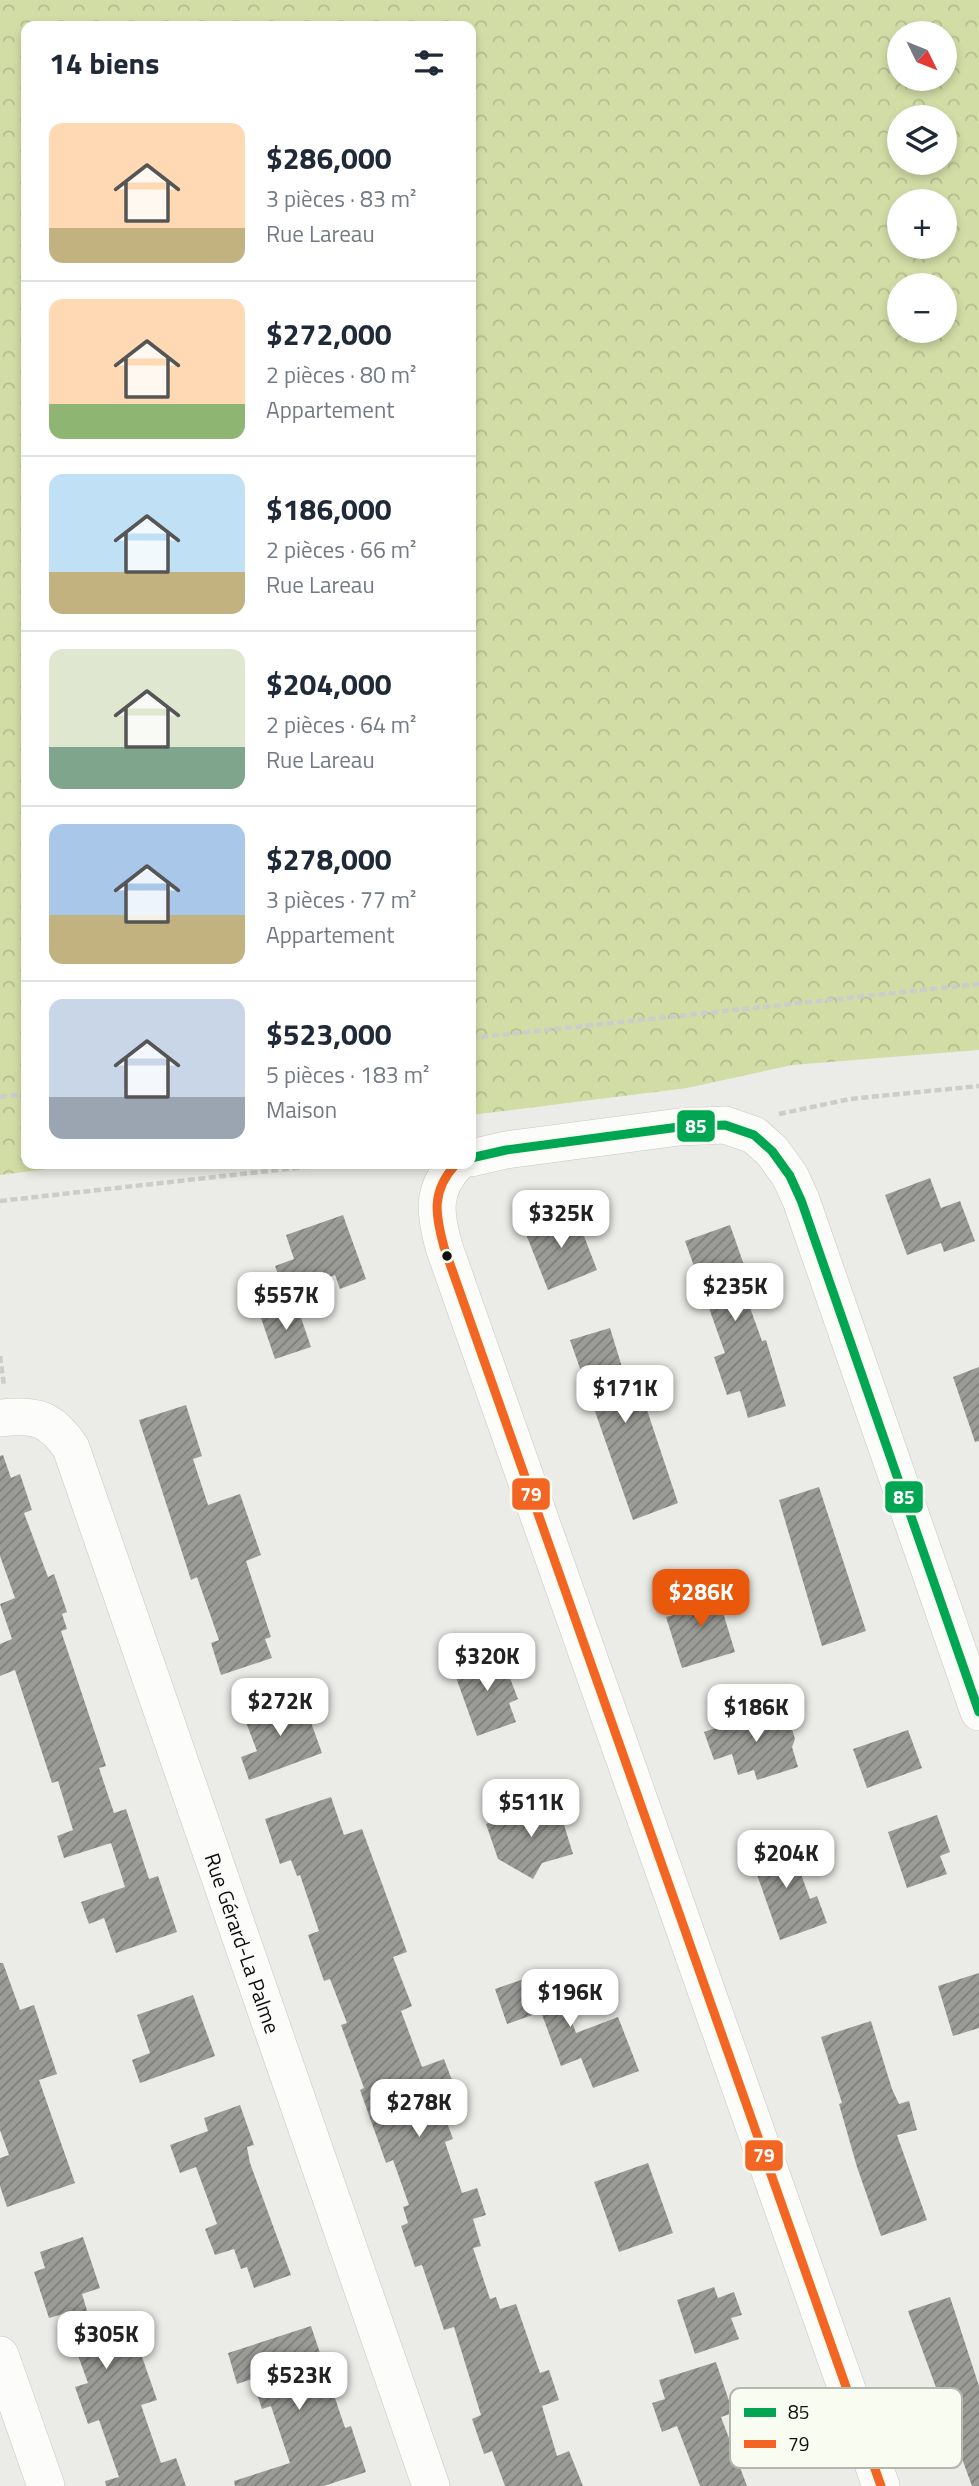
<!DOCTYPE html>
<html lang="fr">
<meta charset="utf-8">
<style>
:root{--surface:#fff;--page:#f2f2f3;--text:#1f2937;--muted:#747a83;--line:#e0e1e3;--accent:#ea580c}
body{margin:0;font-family:"Titillium Web",sans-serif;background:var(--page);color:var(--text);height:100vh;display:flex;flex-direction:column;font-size:26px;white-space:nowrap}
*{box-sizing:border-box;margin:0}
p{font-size:23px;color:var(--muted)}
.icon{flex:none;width:38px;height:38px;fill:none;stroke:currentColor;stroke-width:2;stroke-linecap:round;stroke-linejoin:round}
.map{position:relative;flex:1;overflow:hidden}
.details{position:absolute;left:21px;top:21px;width:455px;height:1148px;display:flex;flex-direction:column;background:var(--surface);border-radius:14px;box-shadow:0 4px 10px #0003}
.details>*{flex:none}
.needle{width:46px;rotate:133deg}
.tools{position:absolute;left:887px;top:21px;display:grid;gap:14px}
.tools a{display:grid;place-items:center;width:70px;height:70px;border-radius:50%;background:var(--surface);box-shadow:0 4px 10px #0003;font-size:35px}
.price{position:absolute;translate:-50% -60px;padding:0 16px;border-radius:14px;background:#fff;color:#222;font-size:23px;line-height:46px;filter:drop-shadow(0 2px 4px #0008)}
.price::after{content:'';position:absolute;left:50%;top:42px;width:21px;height:16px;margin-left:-10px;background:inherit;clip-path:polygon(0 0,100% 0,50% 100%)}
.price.current{background:var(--accent);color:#fff}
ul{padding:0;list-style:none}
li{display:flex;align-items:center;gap:21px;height:175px;padding:0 28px}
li+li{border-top:2px solid var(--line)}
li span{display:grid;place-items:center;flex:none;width:196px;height:140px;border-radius:14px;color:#555}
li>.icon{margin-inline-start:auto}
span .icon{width:84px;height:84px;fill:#fffc;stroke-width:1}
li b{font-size:30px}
h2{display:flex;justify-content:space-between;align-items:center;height:84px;padding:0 28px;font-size:30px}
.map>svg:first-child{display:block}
.forest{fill:url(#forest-crowns);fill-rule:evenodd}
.building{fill:url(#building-hatch)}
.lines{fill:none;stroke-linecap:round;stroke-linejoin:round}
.street-casing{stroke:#c6c7c3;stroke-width:38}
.path{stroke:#ccccca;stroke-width:4.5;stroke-dasharray:7 3.5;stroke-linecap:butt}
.street{stroke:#fcfcfb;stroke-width:37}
.bus-1-casing{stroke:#f9fcf1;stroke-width:14}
.bus-2-casing{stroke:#f9fcf1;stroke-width:14}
.bus-1{stroke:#00a651;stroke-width:9}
.bus-2{stroke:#f26522;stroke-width:9}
.bus-dot{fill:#10110d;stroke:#f9fcf1;stroke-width:2.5}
.labels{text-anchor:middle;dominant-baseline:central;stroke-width:7;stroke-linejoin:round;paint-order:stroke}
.street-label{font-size:21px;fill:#10110d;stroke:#f9fcf1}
.key{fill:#f9fcf1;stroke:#b3b6ad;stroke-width:2}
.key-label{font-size:19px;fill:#10110d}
.line-badge{stroke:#f9fcf1;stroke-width:2.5}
.badge-label{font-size:19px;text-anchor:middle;font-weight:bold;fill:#fff}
</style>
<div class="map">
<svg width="979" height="2486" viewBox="0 0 979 2486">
<defs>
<pattern id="forest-crowns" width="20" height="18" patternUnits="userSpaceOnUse" patternTransform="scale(1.75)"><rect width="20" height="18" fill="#d2dda6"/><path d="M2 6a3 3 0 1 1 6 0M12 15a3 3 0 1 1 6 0" fill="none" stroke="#b3bd8e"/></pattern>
<pattern id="building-hatch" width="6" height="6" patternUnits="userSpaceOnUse" patternTransform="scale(1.75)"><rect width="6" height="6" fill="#9b9c97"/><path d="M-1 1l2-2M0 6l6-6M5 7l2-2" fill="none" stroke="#7d7e7a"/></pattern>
</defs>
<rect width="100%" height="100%" fill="#ebece7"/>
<path class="forest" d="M0,0H979V1050L792,1065L687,1088L471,1115V26H26V1164H88L0,1175ZM900,33H945V79H900ZM900,117H945V163H900ZM900,201H945V247H900ZM900,285H945V331H900Z"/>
<path class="building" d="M930,1178L941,1208L960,1201L975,1241L944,1252L941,1243L907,1255L885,1195Z
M574,1210L597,1270L548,1290L524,1229Z
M343,1215L366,1279L340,1289L335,1275L285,1293L275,1266L294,1259L286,1235Z
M730,1225L751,1285L743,1288L762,1341L766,1340L786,1406L748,1418L740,1391L727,1395L714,1357L725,1353L685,1241Z
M297,1306L311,1347L275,1359L261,1318Z
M610,1328L626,1380L636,1377L678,1503L633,1520L570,1340Z
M979,1367V1441L975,1442L953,1377Z
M186,1405L202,1456L193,1459L208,1505L240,1494L261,1555L246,1561L271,1637L265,1639L272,1658L221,1675L211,1643L219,1640L197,1577L191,1580L139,1420Z
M3,1455L11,1478L20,1474L32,1510L24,1513L48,1577L54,1574L67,1612L62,1614L67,1629L61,1631L106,1766L99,1768L114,1813L126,1809L149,1879L158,1876L177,1932L116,1953L104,1918L89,1924L81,1902L125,1887L111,1843L64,1858L57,1836L73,1830L58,1781L52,1783L15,1670L0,1676V1644L12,1639L0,1604L15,1598L0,1556V1456Z
M819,1487L866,1631L822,1646L779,1500Z
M714,1583L735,1652L682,1668L666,1617L695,1609L689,1591Z
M500,1652L518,1699L509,1703L516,1722L477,1736L453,1669Z
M301,1695L322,1753L249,1780L241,1757L257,1751L244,1717Z
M779,1707L785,1727L792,1729L795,1739L792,1747L798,1767L757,1780L754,1770L738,1775L732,1754L714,1760L704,1732Z
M908,1730L922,1768L867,1788L853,1749Z
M331,1797L344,1835L362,1829L407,1952L393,1957L412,2006L401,2011L422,2067L444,2059L456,2091L438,2098L453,2139L445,2142L462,2193L477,2188L486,2215L473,2219L481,2246L473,2248L490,2299L496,2297L500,2309L516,2304L540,2373L549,2370L559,2400L542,2406L557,2456L569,2451L583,2486H505L492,2451L484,2454L472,2419L481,2415L454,2327L444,2330L422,2265L415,2267L401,2226L408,2223L403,2207L409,2205L393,2160L386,2163L360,2090L364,2088L341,2025L347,2023L330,1979L324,1981L308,1935L319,1931L300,1875L297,1876L291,1860L280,1864L265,1819Z
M557,1802L573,1854L542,1863L533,1879L498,1859L486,1824Z
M937,1815L950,1852L940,1856L947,1874L907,1888L888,1832Z
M788,1838L810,1899L817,1896L827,1923L780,1940L749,1852Z
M0,1963H3L20,2010L34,2005L57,2074L39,2080L75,2183L7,2207L0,2186V2158L9,2155L0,2130Z
M553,1969L576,2033L618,2017L639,2071L593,2088L581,2058L561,2066L541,2012L507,2024L495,1989Z
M979,1973V2028L953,2036L938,1986Z
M193,1995L215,2056L140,2083L132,2060L150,2053L137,2015Z
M871,2021L892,2089L899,2104L909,2101L917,2130L897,2135L927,2220L881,2236L857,2167L839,2104L842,2103L821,2037Z
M240,2105L254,2145L247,2147L250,2163L291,2275L254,2288L247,2267L241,2269L234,2249L215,2255L205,2229L217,2224L196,2167L180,2173L170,2145L208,2131L204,2118Z
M648,2163L673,2233L619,2252L594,2182Z
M83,2237L100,2288L82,2294L96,2340L132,2328L157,2400L141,2405L161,2463L176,2458L186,2486H106L105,2481L119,2477L99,2420L88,2424L75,2387L88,2383L63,2314L49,2318L34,2272L45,2268L40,2252Z
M714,2287L718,2298L734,2292L742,2315L731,2318L739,2339L695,2354L677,2300Z
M950,2297L979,2386V2486H972L908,2311Z
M311,2326L345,2428L351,2426L366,2472L324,2486H235L234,2481L290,2463L271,2406L262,2409L252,2379L237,2384L228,2353Z
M716,2362L733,2413L721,2417L747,2486H700L677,2426L662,2432L652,2403L665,2399L659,2380Z"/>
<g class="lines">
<defs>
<g id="street">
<path d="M471,1158L506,1150L679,1127L725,1125L754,1135L772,1151L790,1176L801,1200L979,1712"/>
<path d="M456,1164C431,1191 435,1214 444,1247L881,2486"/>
<path id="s1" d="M0,1418C36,1414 51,1418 71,1448L431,2486"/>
<path d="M0,2355L46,2486"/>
</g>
</defs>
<use href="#street" class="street-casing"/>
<path class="path" d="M471,1038L979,984
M0,1097L26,1094
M779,1114L850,1099L979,1086
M0,1201L332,1164
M0,1356L4,1386"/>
<use href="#street" class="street"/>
<defs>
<path id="bus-1" d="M471,1158L506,1150L679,1127L725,1125L754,1135L772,1151L790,1176L801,1200L979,1712"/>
<path id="bus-2" d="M456,1164C431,1191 435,1214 444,1247L881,2486"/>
</defs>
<use href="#bus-1" class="bus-1-casing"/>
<use href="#bus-2" class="bus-2-casing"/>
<use href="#bus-1" class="bus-1"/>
<use href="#bus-2" class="bus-2"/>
</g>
<circle class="bus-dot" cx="447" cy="1256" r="6"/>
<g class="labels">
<g class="street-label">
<text stroke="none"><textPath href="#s1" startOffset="607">Rue Gérard-La Palme</textPath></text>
</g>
</g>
<rect x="730" y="2388" width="232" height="80" rx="10" class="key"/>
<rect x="744" y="2408" width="32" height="9" fill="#00a651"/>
<rect x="744" y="2440" width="32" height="8" fill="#f26522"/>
<g class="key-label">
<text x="788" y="2419">85</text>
<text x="788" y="2451">79</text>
</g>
<g class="line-badge">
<rect x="676" y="1109" width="40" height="34" rx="7" fill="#00a651"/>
<rect x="511" y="1477" width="40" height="34" rx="7" fill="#f26522"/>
<rect x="884" y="1480" width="40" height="34" rx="7" fill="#00a651"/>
<rect x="744" y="2139" width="40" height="33" rx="7" fill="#f26522"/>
</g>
<g class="badge-label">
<text x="696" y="1133">85</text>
<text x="531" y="1501">79</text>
<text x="904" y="1504">85</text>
<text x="764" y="2162">79</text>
</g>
</svg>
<div class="tools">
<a><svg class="needle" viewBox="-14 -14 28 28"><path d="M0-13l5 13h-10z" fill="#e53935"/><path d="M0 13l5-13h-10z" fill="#747a83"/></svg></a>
<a><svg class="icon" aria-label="layers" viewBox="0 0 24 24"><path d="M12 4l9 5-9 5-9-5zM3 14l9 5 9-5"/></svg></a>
<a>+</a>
<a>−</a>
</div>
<b class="price" style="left:561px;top:1250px">$325K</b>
<b class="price" style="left:735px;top:1323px">$235K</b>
<b class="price" style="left:286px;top:1332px">$557K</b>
<b class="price" style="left:625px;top:1425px">$171K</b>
<b class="price current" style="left:701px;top:1629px">$286K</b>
<b class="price" style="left:487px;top:1693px">$320K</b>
<b class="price" style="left:280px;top:1738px">$272K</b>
<b class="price" style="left:756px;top:1744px">$186K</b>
<b class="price" style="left:531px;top:1839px">$511K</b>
<b class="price" style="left:786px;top:1890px">$204K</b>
<b class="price" style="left:570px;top:2029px">$196K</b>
<b class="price" style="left:419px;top:2139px">$278K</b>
<b class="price" style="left:106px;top:2371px">$305K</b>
<b class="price" style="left:299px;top:2412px">$523K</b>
<section class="details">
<h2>14 biens<svg class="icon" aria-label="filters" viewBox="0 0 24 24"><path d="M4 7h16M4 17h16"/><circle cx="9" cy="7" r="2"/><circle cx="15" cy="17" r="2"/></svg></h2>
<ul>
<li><span style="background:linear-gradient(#ffd9b3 75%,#c2b280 0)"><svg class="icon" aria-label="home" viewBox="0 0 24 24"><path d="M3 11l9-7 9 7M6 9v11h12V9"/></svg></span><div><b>$286,000</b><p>3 pièces · 83 m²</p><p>Rue Lareau</p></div></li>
<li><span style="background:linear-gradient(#ffd9b3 75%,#8fb573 0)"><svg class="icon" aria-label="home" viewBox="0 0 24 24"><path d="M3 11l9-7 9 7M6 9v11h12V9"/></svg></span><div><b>$272,000</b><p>2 pièces · 80 m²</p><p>Appartement</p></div></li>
<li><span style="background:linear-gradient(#bfe0f5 70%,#c2b280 0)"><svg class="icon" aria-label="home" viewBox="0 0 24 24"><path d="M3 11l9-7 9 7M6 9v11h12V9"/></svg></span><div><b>$186,000</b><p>2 pièces · 66 m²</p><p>Rue Lareau</p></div></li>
<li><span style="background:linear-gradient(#dfe7d0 70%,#7fa58c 0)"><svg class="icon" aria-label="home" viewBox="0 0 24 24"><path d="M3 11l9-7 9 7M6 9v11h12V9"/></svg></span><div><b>$204,000</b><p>2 pièces · 64 m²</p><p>Rue Lareau</p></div></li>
<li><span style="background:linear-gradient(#a9c7e8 65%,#c2b280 0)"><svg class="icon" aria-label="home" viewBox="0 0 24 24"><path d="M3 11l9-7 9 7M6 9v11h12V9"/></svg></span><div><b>$278,000</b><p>3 pièces · 77 m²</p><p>Appartement</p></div></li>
<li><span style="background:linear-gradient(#c9d6e8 70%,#9aa5b1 0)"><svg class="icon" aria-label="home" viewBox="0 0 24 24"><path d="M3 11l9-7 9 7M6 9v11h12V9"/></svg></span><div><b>$523,000</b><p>5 pièces · 183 m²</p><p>Maison</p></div></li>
</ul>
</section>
</div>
